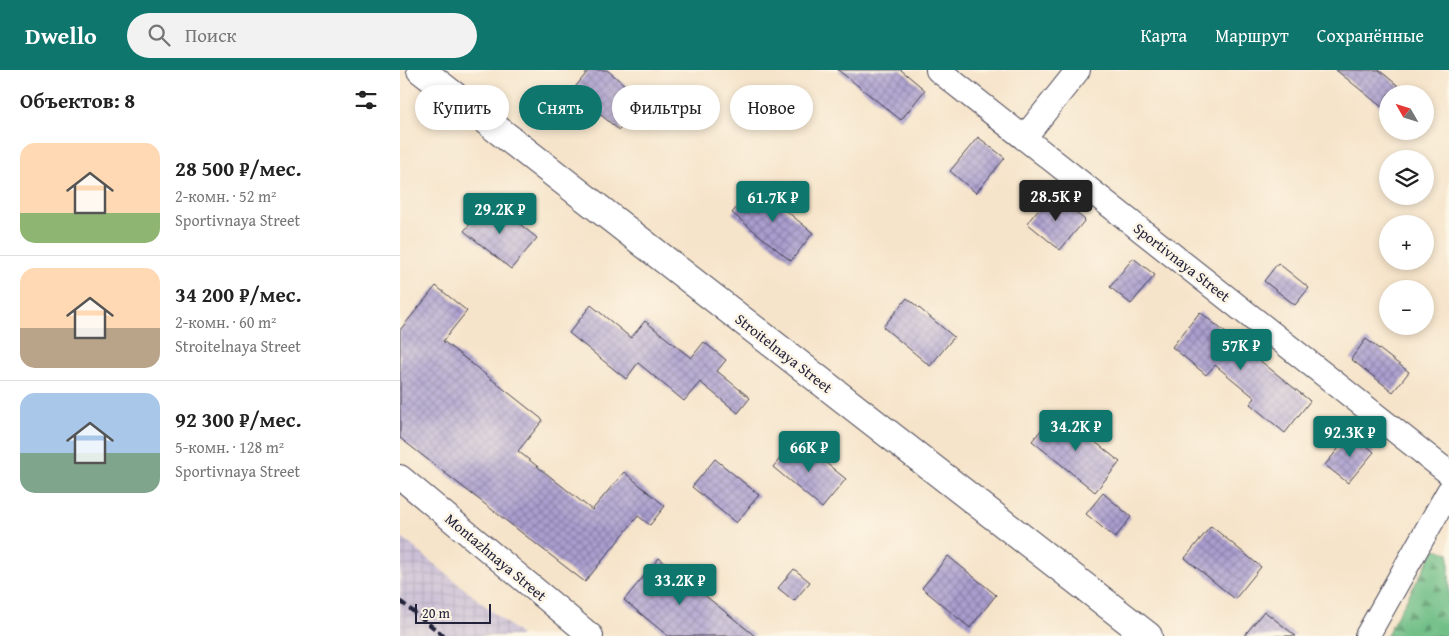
<!DOCTYPE html>
<html lang="ru">
<meta charset="utf-8">
<style>
:root{--surface:#fff;--page:#f2f2f2;--text:#222;--muted:#767676;--line:#e0e0e0;--accent:#0f766e}
body{margin:0;font-family:"Gentium Book Plus",serif;background:var(--page);color:var(--text);height:100vh;display:flex;flex-direction:column;font-size:19px;white-space:nowrap}
*{box-sizing:border-box;margin:0}
p{font-size:16px;color:var(--muted)}
.icon{flex:none;width:28px;height:28px;fill:none;stroke:currentColor;stroke-width:2;stroke-linecap:round;stroke-linejoin:round}
.map{position:relative;flex:1;overflow:hidden}
.drawer{display:flex;flex-direction:column;background:var(--surface);width:400px}
.drawer>*{flex:none}
.guide{position:absolute;left:15px;top:15px;width:475px;height:45px;display:flex;gap:10px}
.needle{width:32px;rotate:309deg}
.tools{position:absolute;left:979px;top:15px;display:grid;gap:10px}
.tools a{display:grid;place-items:center;width:55px;height:55px;border-radius:50%;background:var(--surface);box-shadow:0 2px 8px #0003;font-size:25px}
.scale{position:absolute;left:15px;bottom:12px;width:76px;box-sizing:border-box;padding-left:5px;border:2px solid #22223b;border-top:0;font-size:14px;line-height:18px;white-space:nowrap;color:#22223b;-webkit-text-stroke:4px #fcf5e5;paint-order:stroke}
.price{position:absolute;translate:-50% -42px;padding:0 11px;border-radius:5px;background:var(--accent);color:#fff;font-size:16px;line-height:32px;filter:drop-shadow(0 1px 2px #0008)}
.price::after{content:'';position:absolute;left:50%;top:30px;width:15px;height:11px;margin-left:-8px;background:inherit;clip-path:polygon(0 0,100% 0,50% 100%)}
.price.active{background:#222;color:#fff}
ul{padding:0;list-style:none}
li{display:flex;align-items:center;gap:15px;height:125px;padding:0 20px}
li+li{border-top:1px solid var(--line)}
li span{display:grid;place-items:center;flex:none;width:140px;height:100px;border-radius:15px;color:#555}
li>.icon{margin-inline-start:auto}
span .icon{width:60px;height:60px;fill:#fffc;stroke-width:1}
li b{font-size:21px}
h2{display:flex;justify-content:space-between;align-items:center;height:60px;padding:0 20px;font-size:21px}
.chip{padding:0 18px;border-radius:22px;background:var(--surface);box-shadow:0 2px 8px #0003;font-size:18px;line-height:45px}
.chip.active{background:var(--accent);color:#fff}
header{display:flex;align-items:center;gap:30px;box-sizing:border-box;height:70px;padding:0 25px;background:var(--accent);color:#fff}
header strong{font-size:24px}
nav{display:flex;gap:28px;margin-inline-start:auto;font-size:18px}
.search{width:350px;height:45px;background:var(--page);display:flex;align-items:center;gap:12px;box-sizing:border-box;padding:0 18px;border-radius:28px;color:var(--muted);font-size:19px}
main{display:flex;flex:1;min-height:0}
.map>svg:first-child{display:block}
.industrial{fill:url(#industrial-grid)}
.forest{fill:url(#forest-firs);stroke:#4a7062}
.building{fill:url(#building-cross-hatch)}
.lines{fill:none;stroke-linecap:round;stroke-linejoin:round}
.minor-casing{stroke:#423f50;stroke-width:26}
.tertiary-casing{stroke:#423f50;stroke-width:30}
.minor{stroke:#fff;stroke-width:24}
.tertiary{stroke:#fff;stroke-width:28}
.rail{stroke:#22223b;stroke-width:4;stroke-dasharray:8 4;stroke-linecap:butt}
.labels{text-anchor:middle;dominant-baseline:central;stroke-width:5;stroke-linejoin:round;paint-order:stroke}
.street-label{font-size:15px;fill:#22223b;stroke:#fcf5e5}
</style>
<header>
<strong>Dwello</strong>
<div class="search"><svg class="icon" aria-label="search" viewBox="0 0 24 24"><circle cx="10" cy="10" r="6"/><path d="M15 15l6 6"/></svg>Поиск</div>
<nav><a>Карта</a><a>Маршрут</a><a>Сохранённые</a></nav>
</header>
<main>
<section class="drawer">
<h2>Объектов: 8<svg class="icon" aria-label="filters" viewBox="0 0 24 24"><path d="M4 7h16M4 17h16"/><circle cx="9" cy="7" r="2"/><circle cx="15" cy="17" r="2"/></svg></h2>
<ul>
<li><span style="background:linear-gradient(#ffd9b3 70%,#8fb573 0)"><svg class="icon" aria-label="home" viewBox="0 0 24 24"><path d="M3 11l9-7 9 7M6 9v11h12V9"/></svg></span><div><b>28 500 ₽/мес.</b><p>2-комн. · 52 m²</p><p>Sportivnaya Street</p></div></li>
<li><span style="background:linear-gradient(#ffd9b3 60%,#b9a48a 0)"><svg class="icon" aria-label="home" viewBox="0 0 24 24"><path d="M3 11l9-7 9 7M6 9v11h12V9"/></svg></span><div><b>34 200 ₽/мес.</b><p>2-комн. · 60 m²</p><p>Stroitelnaya Street</p></div></li>
<li><span style="background:linear-gradient(#a9c7e8 60%,#7fa58c 0)"><svg class="icon" aria-label="home" viewBox="0 0 24 24"><path d="M3 11l9-7 9 7M6 9v11h12V9"/></svg></span><div><b>92 300 ₽/мес.</b><p>5-комн. · 128 m²</p><p>Sportivnaya Street</p></div></li>
</ul>
</section>
<div class="map">
<svg width="1049" height="566" viewBox="0 0 1049 566">
<defs>
<pattern id="industrial-grid" width="8" height="8" patternUnits="userSpaceOnUse" patternTransform="scale(1.25)"><rect width="8" height="8" fill="#cabfd6"/><path d="M0 4h8M4 0v8" fill="none" stroke="#ada4b9"/></pattern>
<pattern id="forest-firs" width="22" height="20" patternUnits="userSpaceOnUse" patternTransform="scale(1.25)"><rect width="22" height="20" fill="#72bf88"/><path d="M5 1l3.5 6h-7zM16 11l3.5 6h-7z" fill="#5d9b70"/></pattern>
<pattern id="building-cross-hatch" width="8" height="8" patternUnits="userSpaceOnUse" patternTransform="scale(1.25)"><rect width="8" height="8" fill="#aa9ecf"/><path d="M0 0l8 8M0 8l8-8" fill="none" stroke="#8a80a9"/></pattern>
</defs>
<rect width="100%" height="100%" fill="#fcf5e5"/>
<filter id="ink" filterUnits="userSpaceOnUse"><feTurbulence type="fractalNoise" baseFrequency=".02" numOctaves="2"/><feDisplacementMap in="SourceGraphic" scale="10" xChannelSelector="R" yChannelSelector="G"/><feConvolveMatrix kernelMatrix="1 2 1 2 8 2 1 2 1" color-interpolation-filters="sRGB"/></filter>
<filter id="wash" filterUnits="userSpaceOnUse"><feTurbulence type="fractalNoise" baseFrequency=".0096" numOctaves="4" result="noise"/><feDisplacementMap in="SourceGraphic" scale="20" xChannelSelector="R" yChannelSelector="G"/><feGaussianBlur stdDeviation="1.12" result="paint"/><feColorMatrix in="noise" values="0 0 0 0 0 0 0 0 0 0 0 0 0 0 0 0 0 1.4 0 .05"/><feComposite in="paint" operator="in"/></filter>
<g filter="url(#wash)">
<rect width="100%" height="100%" fill="#f6e4ca"/>
<path class="industrial" d="M0,466L122,566H0Z"/>
<path class="forest" d="M1035,479L1049,483V566H986Z"/>
<g id="blocks">
<path class="building" d="M189,0H207L243,30L219,60L172,21Z
M438,0H501L525,20L501,50Z
M936,0H979L1008,24H988V42Z
M578,67L605,88L576,123L550,101Z
M355,115L413,163L391,191L332,143Z
M652,123L685,150L660,180L627,153Z
M90,130L137,168L111,199L64,161Z
M733,188L755,205L731,234L710,217Z
M878,193L909,218L895,235L864,211Z
M36,216L67,241L43,271L143,350L118,381L192,440L224,402L265,436L250,455L238,446L185,512L0,368V260Z
M507,228L554,267L530,296L483,257Z
M191,235L231,268L245,251L291,288L304,272L326,290L317,301L350,328L338,343L300,312L284,331L238,293L226,309L169,263Z
M800,242L910,331L885,363L850,334L855,328L815,295L806,305L772,277Z
M966,269L1009,302L993,322L951,289Z
M657,341L720,392L695,422L632,371Z
M951,363L974,382L948,413L925,395Z
M396,369L446,409L422,438L373,397Z
M315,389L359,425L336,453L292,417Z
M703,423L731,447L715,468L686,444Z
M811,456L861,497L835,529L785,488Z
M548,486L596,525L570,558L522,518Z
M259,488L355,566H268L224,530Z
M394,499L410,512L394,531L378,518Z
M864,541L896,566H844Z"/>
</g>
</g>
<g filter="url(#ink)">
<use href="#blocks" fill-opacity="0" stroke="#423f50" stroke-width="1"/>
<g class="lines">
<defs>
<path id="minor" d="M538,0L1049,403
M624,68L678,0
M0,407L191,566
M967,566L1049,421"/>
<path id="tertiary" d="M21,0L748,566"/>
</defs>
<use href="#minor" class="minor-casing"/>
<use href="#tertiary" class="tertiary-casing"/>
<use href="#minor" class="minor"/>
<use href="#tertiary" class="tertiary"/>
<path class="rail" d="M0,531L44,566"/>
</g>
</g>
<g class="labels">
<g class="street-label">
<text transform="translate(782 192) rotate(38)">Sportivnaya Street</text>
<text transform="translate(384 283) rotate(38)">Stroitelnaya Street</text>
<text transform="translate(96 487) rotate(40)">Montazhnaya Street</text>
</g>
</g>
</svg>
<div class="tools">
<a><svg class="needle" viewBox="-14 -14 28 28"><path d="M0-13l5 13h-10z" fill="#e53935"/><path d="M0 13l5-13h-10z" fill="#767676"/></svg></a>
<a><svg class="icon" aria-label="layers" viewBox="0 0 24 24"><path d="M12 4l9 5-9 5-9-5zM3 14l9 5 9-5"/></svg></a>
<a>+</a>
<a>−</a>
</div>
<div class="scale">20 m</div>
<b class="price active" style="left:656px;top:152px">28.5K ₽</b>
<b class="price" style="left:373px;top:153px">61.7K ₽</b>
<b class="price" style="left:100px;top:165px">29.2K ₽</b>
<b class="price" style="left:841px;top:301px">57K ₽</b>
<b class="price" style="left:676px;top:382px">34.2K ₽</b>
<b class="price" style="left:950px;top:388px">92.3K ₽</b>
<b class="price" style="left:409px;top:403px">66K ₽</b>
<b class="price" style="left:280px;top:536px">33.2K ₽</b>
<div class="guide">
<a class="chip">Купить</a>
<a class="chip active">Снять</a>
<a class="chip">Фильтры</a>
<a class="chip">Новое</a>
</div>
</div>
</main>
